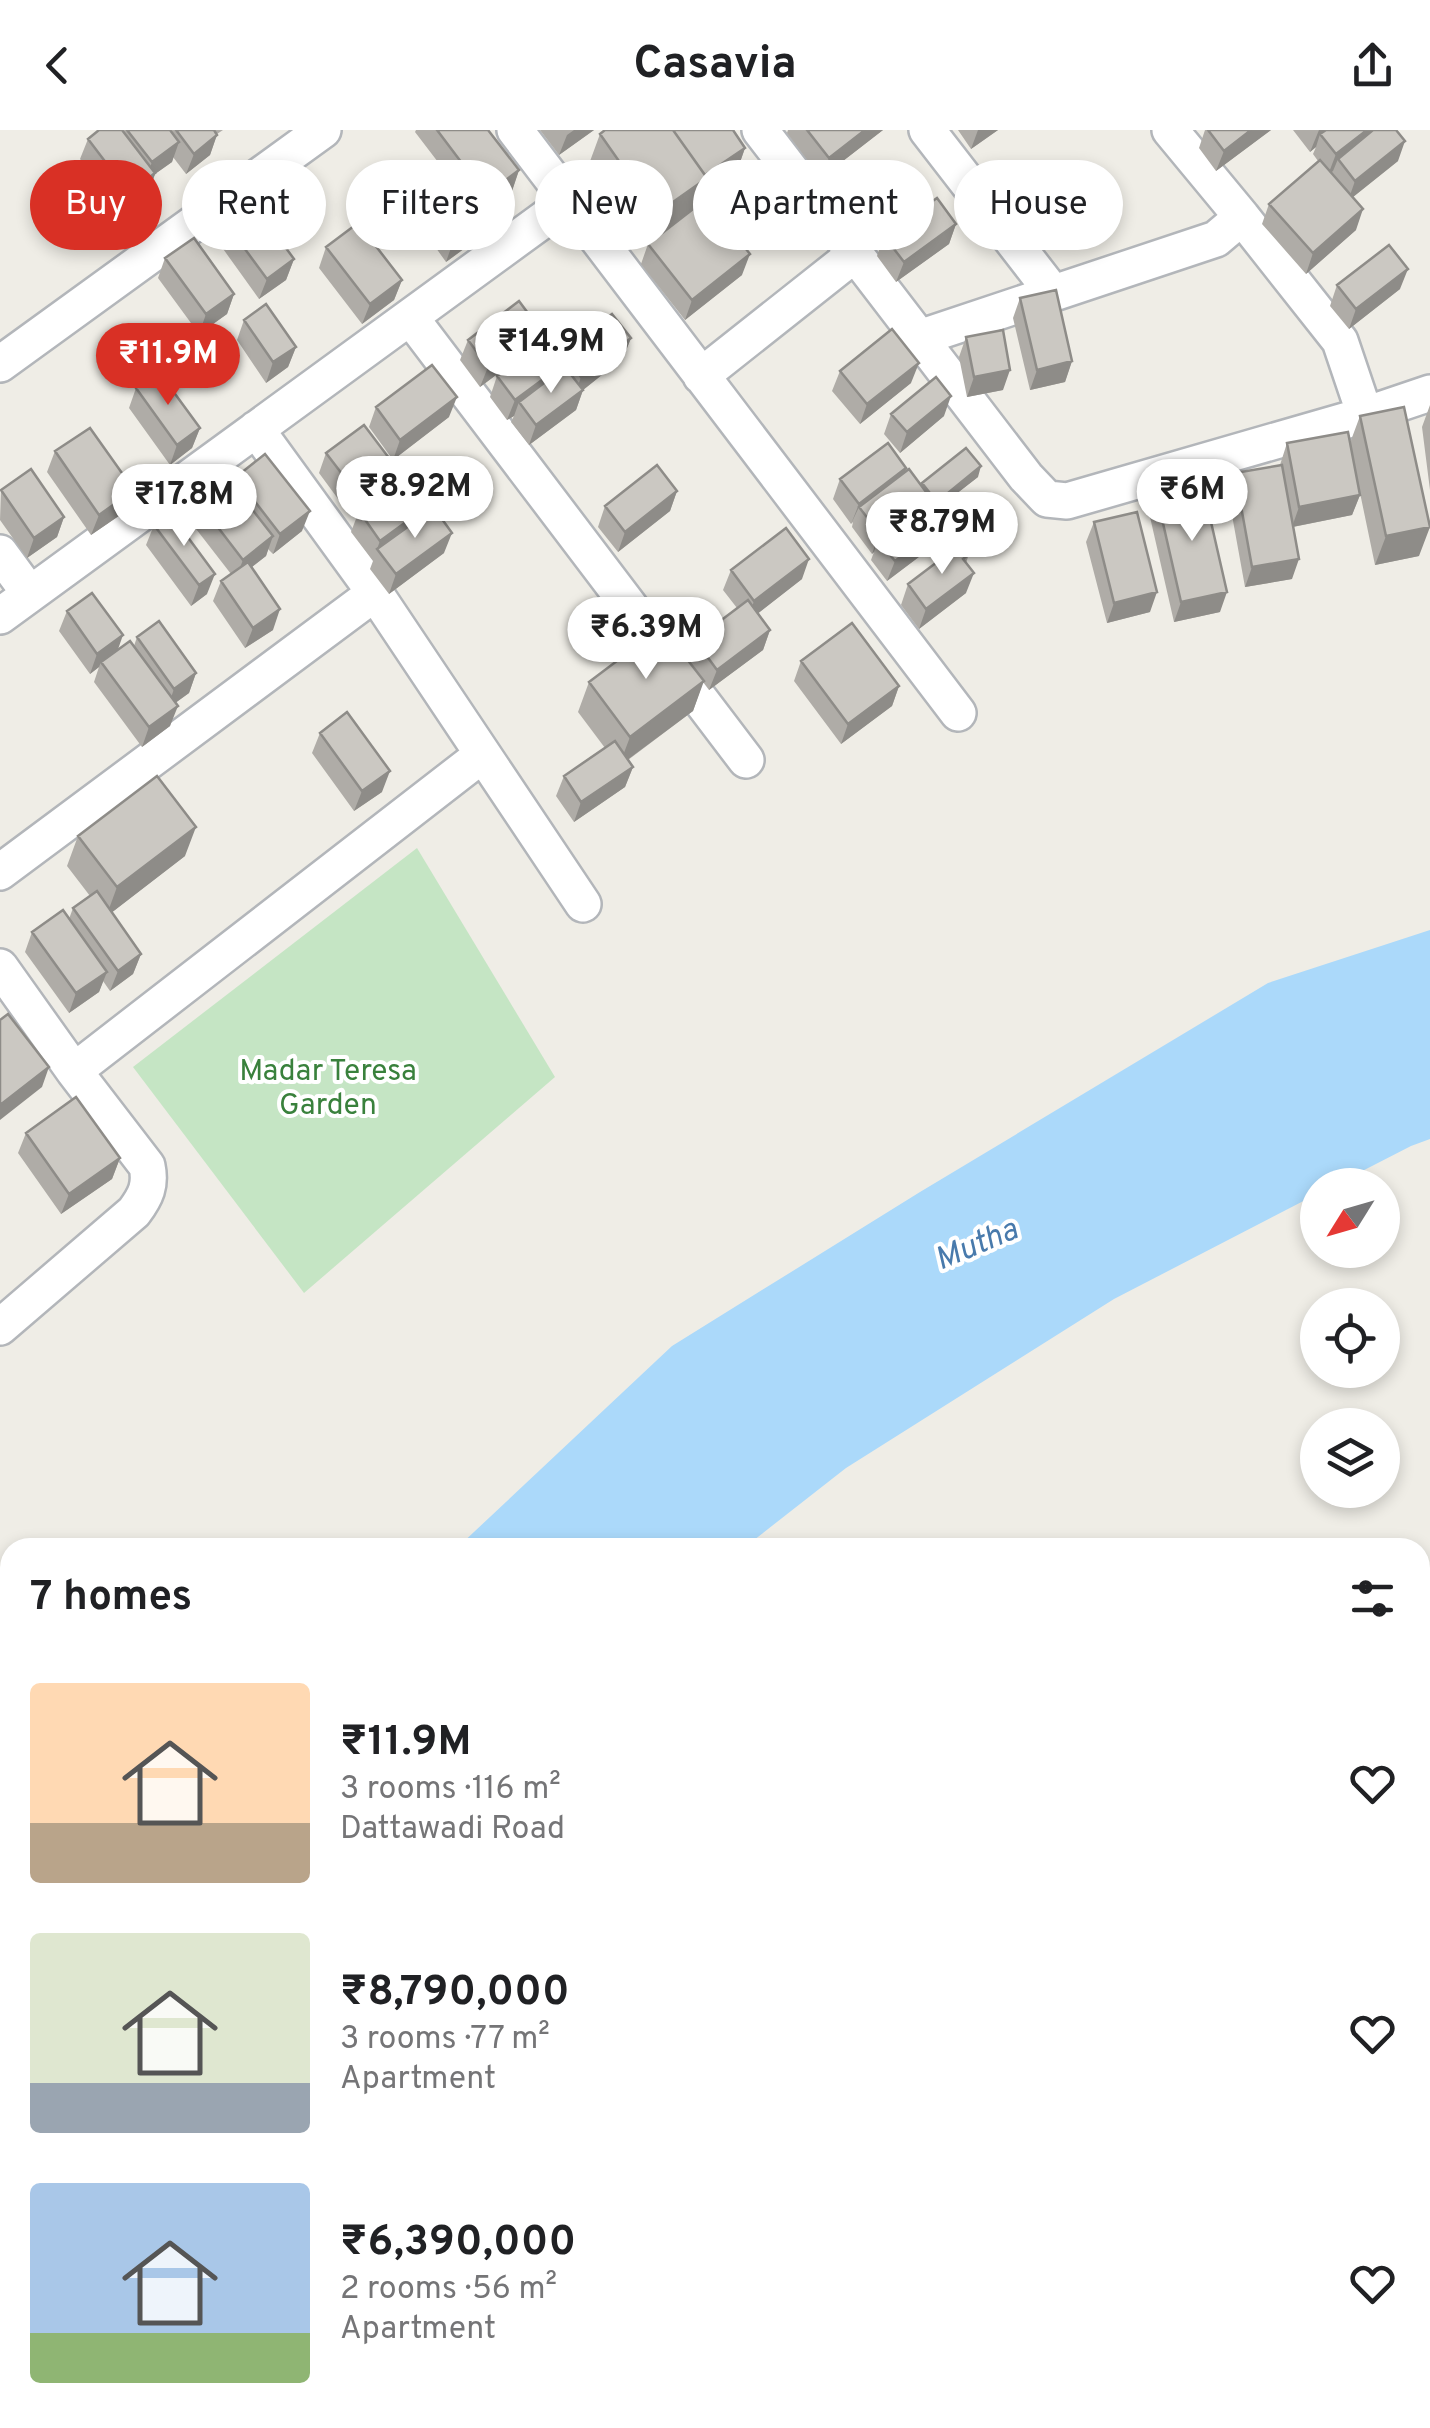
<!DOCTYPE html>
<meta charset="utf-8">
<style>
:root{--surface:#fff;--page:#f2f2f2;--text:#202124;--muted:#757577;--accent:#d93025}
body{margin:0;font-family:Overpass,sans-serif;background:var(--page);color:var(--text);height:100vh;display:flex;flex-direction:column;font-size:38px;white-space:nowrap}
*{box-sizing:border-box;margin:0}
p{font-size:32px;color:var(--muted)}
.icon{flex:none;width:55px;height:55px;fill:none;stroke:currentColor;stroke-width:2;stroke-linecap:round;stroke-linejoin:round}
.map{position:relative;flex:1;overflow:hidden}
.side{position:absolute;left:0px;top:1408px;width:1430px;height:892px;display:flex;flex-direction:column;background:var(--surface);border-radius:30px 30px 0 0;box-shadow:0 5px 15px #0003}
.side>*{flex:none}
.top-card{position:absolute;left:30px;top:30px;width:1370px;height:90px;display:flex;gap:20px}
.needle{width:65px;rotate:233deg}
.buttons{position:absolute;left:1300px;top:1038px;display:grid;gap:20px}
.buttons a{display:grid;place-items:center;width:100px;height:100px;border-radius:50%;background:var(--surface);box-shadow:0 5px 15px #0003;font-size:50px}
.price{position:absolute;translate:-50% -85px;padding:0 22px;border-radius:35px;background:#fff;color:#222;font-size:32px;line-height:65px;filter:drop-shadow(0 2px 5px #0008)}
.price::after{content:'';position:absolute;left:50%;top:60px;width:30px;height:22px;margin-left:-15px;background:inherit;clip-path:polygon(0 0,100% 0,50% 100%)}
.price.current{background:var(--accent);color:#fff}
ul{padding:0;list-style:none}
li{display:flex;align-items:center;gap:30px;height:250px;padding:0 30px}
li span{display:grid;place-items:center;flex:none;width:280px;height:200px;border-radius:10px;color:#555}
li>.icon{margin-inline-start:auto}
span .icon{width:120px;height:120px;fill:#fffc;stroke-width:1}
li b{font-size:42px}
h2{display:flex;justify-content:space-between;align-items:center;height:120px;padding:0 30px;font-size:42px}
.pill{padding:0 35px;border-radius:45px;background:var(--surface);box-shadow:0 5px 15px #0003;font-size:35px;line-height:90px}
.pill.current{background:var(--accent);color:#fff}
header{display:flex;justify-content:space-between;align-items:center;height:130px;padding:0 30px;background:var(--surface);font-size:45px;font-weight:700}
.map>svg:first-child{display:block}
.green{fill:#c5e5c4}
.water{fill:#abd9fa}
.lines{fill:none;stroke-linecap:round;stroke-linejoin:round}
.minor-casing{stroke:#b3b6ba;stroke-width:40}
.major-casing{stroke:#eac264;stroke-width:50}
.minor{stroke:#fff;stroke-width:35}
.major{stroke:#fbedaf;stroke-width:45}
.wall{fill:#afaca7}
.shaded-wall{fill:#8e8c88}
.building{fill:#cbc8c2;stroke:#8e8c88;stroke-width:2.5}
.labels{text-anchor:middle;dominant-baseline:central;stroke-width:8;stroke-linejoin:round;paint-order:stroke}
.park-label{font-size:30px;fill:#39813c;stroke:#fff}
.water-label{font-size:32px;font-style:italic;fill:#487aac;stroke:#fff}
</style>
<header><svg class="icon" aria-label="back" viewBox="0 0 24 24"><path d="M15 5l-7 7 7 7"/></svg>Casavia<svg class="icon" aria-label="share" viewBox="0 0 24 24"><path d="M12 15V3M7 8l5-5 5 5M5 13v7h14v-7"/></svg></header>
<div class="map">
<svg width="1430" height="2298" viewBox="0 0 1430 2298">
<rect width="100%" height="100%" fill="#efede6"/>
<path class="green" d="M417,718L555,947L304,1163L133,937Z"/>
<path class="water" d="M1430,800V1009L1411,1016L1335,1055H1318L1317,1064L1114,1169L846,1338L745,1417H458L672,1216L920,1062L1268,853Z
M10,1849V2083L0,2092V1859Z"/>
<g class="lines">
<defs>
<path id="minor" d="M515,0L958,583
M760,0L1026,347L1047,369L1067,371L1365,285L1430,263
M927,0L1053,163
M1170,0L1242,87L1340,211L1365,285
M410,187L746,630
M919,208L1216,109L1242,87
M0,234L323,0
M701,246L855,124
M256,299L375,463L583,774
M0,423L30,464
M0,486L569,71
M0,742L375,463
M0,837L74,941L147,1036C151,1055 146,1066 134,1082L0,1197
M74,941L482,625"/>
<path id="major" d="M1420,2032L1430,2027
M1420,2107L1430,2102
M987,2298L997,2290
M1063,2298L1075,2290"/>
</defs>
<use href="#minor" class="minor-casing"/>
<use href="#major" class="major-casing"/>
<use href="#minor" class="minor"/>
<use href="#major" class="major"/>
</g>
<path class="wall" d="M99,0H223L217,4L210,25L186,44L173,27L172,32L155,44L148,64L122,83L80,29L88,9Z
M416,0H488L519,40L512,61L480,85L483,90L476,110L446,132L406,76L413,56L441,36L415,2Z
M540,0H594L559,25Z
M788,0H883L821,48L787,3Z
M958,0H998L971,19Z
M1205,0H1271L1216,41L1199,18Z
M1293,0H1396L1398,31L1353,67L1356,100L1306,144L1262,94L1269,74L1318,31L1313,24L1316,17L1310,22Z
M600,4L745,18L738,38L702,63L697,76L742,145L685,190L641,134L648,114L680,89L645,114L589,34Z
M956,94L949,114L896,152L877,126L884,106Z
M228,96L294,129L286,150L259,169L221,116Z
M326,117L402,150L394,170L362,194L319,138Z
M165,128L234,164L227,184L199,204L158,148Z
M1337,155L1400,159L1349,199L1330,176Z
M1020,168L1072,231L1065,252L1030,260L1013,188Z
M244,190L296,217L288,237L266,253L237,210Z
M539,198L532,218L480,257L460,230L468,210Z
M966,207L1003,260L967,267L959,227Z
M631,208L623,228L583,260L576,280L529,315L511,292L514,286L507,290L490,267L497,246L560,227L562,222Z
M840,241L911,253L860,294L832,261Z
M136,258L200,298L192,318L170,335L129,278Z
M1430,275V360L1422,297Z
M376,277L449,287L393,330L369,297Z
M891,284L944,286L900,323L884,304Z
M1360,286L1419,426L1375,435L1359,358L1360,365L1352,385L1293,397L1292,449L1245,457L1228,363L1235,343L1280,335L1287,313H1350Z
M55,321L126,381L91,405L47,342Z
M326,323L389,328L382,349L344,377L319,343Z
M906,338L905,342L921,356L922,353L978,347L938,378L947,391L940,411L887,451L871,430L874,422L872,424L852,397L853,392L851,394L833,369L840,349Z
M236,347L302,401L273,424L268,419L266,426L252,437L273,500L245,518L213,471L221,451L231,444L193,395L200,374L233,355Z
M1,360L64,387L57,407L27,428L0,390Z
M677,361L670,381L618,422L598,397L605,376Z
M1157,367L1220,482L1174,492L1150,387Z
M436,370L433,378L444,423L389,464L370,439L373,431L351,402L359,381Z
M1094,392L1150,482L1107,493L1086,412Z
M154,395L207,464L191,476L146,415Z
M969,424L966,433V463L919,499L901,475L908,454Z
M731,440L802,449L758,483L770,500L763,520L709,560L703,552L693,581L628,630L633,637L625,657L574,692L556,666L564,646L605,618L578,582L589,552L687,530L695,510L737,478L723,460Z
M67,481L118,520L134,516L137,507L196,543L189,563L175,573L170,596L142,617L94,552L99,537L90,544L59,501Z
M801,531L899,556L892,576L841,614L794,551Z
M320,603L382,662L354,681L312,623Z
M78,706L185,726L112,782L141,824L133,844L110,861L103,851L99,862L69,883L25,822L32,802L69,789L73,778L90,766L67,736Z
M26,1003L120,1028L112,1049L61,1084L18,1023Z"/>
<path class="shaded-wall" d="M574,0H594L559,25L567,5Z
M865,0H883L821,48L829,28Z
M978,0H998L971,19Z
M1251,0H1271L1216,41L1224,21Z
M1319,0H1337L1320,4L1316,17L1310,22Z
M1367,0H1380L1338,29L1333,41L1328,45L1336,24Z
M217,5L210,25L186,44L194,24Z
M1405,11L1398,31L1348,71L1355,51Z
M179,12L172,32L155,44L148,64L122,83L129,63L145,51L152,32Z
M745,18L738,38L702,63L696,78L645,114L656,84L702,48Z
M519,40L512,61L479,85L486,65Z
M1363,79L1356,100L1306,144L1313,123Z
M483,90L476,110L446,132L453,112Z
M956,94L949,114L896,152L904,132Z
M750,124L742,145L685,190L692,170Z
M294,129L286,150L259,169L267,149Z
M1408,139L1400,159L1349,199L1356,179Z
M402,150L394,170L362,194L370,174Z
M234,164L227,184L199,204L206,184Z
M539,198L532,218L480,257L488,237Z
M631,208L623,228L583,260L576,280L529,315L536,295L574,267L581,247Z
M296,217L288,237L266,253L273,232Z
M1072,231L1065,252L1030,260L1037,240Z
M565,233L558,253L519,272L514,286L507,290L515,270Z
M919,233L911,253L860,294L867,274Z
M1010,240L1003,260L967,267L974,247Z
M951,266L944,286L900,323L907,302Z
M457,267L449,287L393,330L400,310Z
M200,298L192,318L170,335L177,315Z
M389,328L382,349L344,377L352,357Z
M981,336L978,347L933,382L937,372Z
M906,338L899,358L859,377L851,394L859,374Z
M134,360L126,381L91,405L99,385Z
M677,361L670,381L618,422L625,402Z
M1360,365L1352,385L1292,397L1299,377Z
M929,366L921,386L878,410L874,422L872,424L879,403Z
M436,370L429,390L377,419L380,411Z
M310,381L302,401L273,424L280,404Z
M64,387L57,407L27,428L34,408Z
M947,391L940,411L887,451L895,431Z
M1430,397L1419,426L1375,435L1386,406Z
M452,403L444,423L389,464L396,444Z
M273,406L266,426L235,450L243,430Z
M809,429L802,449L747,492L754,471Z
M1299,429L1292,449L1245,457L1252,437Z
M974,443L966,463L919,499L926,479Z
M215,444L207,464L191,476L199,455Z
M1157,462L1150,482L1107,493L1114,473Z
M1227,462L1220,482L1174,492L1181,472Z
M280,479L273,500L245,518L253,498Z
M770,500L763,520L709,560L717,540Z
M123,505L116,525L101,532L99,537L90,544L97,524Z
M196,543L189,563L167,579L174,559Z
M704,551L693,581L619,636L630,607Z
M899,556L892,576L841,614L848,594Z
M178,576L170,596L142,617L149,597Z
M633,637L625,657L574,692L581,672Z
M390,641L382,662L354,681L362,661Z
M196,697L185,726L106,787L117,757Z
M141,824L133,844L110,861L118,841Z
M107,842L99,862L69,883L76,863Z
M49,937L42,957L0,990V975Z
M120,1028L112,1049L61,1084L69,1064Z
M334,2290H354L347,2298H327Z"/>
<path class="building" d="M99,0H122L155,43L129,63L88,9Z
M127,0H170L179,12L152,32Z
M176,0H214L217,5L194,24Z
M437,0H488L519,40L486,65Z
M605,0H673L707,48L656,84L600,4Z
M673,0H733L745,18L705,45Z
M807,0H865L829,28Z
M1208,0H1251L1224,21Z
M1326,0H1367L1336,24L1320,4Z
M1373,0H1396L1405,11L1355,51L1338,29Z
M1320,30L1363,79L1313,123L1269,74Z
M443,34L483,90L453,112L413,56Z
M937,68L956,94L904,132L884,106Z
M706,69L750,124L692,170L648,114Z
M255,76L294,129L267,149L228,96Z
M358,93L402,150L370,174L326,117Z
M194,108L234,164L206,184L165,128Z
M1389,115L1408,139L1356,179L1337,155Z
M1056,160L1072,231L1037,240L1020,168Z
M519,171L539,198L488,237L468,210Z
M266,174L296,217L273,232L244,190Z
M612,184L631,208L581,247L562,222Z
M892,199L919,233L867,274L840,241Z
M1003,200L1010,240L974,247L966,207Z
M547,209L565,233L515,270L497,246Z
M432,235L457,267L400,310L376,277Z
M565,237L583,260L536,295L519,272Z
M159,242L200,298L177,315L136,258Z
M936,247L951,266L907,302L891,284Z
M1404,277L1430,397L1386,406L1360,286Z
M364,295L389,328L352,357L326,323Z
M90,298L134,360L99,385L55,321Z
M1348,302L1360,365L1299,377L1287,313Z
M888,313L906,338L859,374L840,349Z
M966,318L981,336L937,372L922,353Z
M265,324L310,381L280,404L236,347Z
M657,335L677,361L625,402L605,376Z
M1282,335L1299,429L1252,437L1235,343Z
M31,339L64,387L34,408L1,360Z
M909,339L929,366L879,403L859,377Z
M415,340L436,370L380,411L359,381Z
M230,351L273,406L243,430L200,374Z
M1203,357L1227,462L1181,472L1157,367Z
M931,369L947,391L895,431L878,410Z
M434,378L452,403L396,444L377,419Z
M1137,382L1157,462L1114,473L1094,392Z
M170,383L215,444L199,455L154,395Z
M786,398L809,429L754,471L731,440Z
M961,414L969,424L963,429L974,443L926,479L908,454Z
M248,432L280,479L253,498L221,451Z
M92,463L123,505L97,524L67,481Z
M748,470L770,500L717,540L695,510Z
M159,491L196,543L174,559L137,507Z
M852,493L899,556L848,594L801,531Z
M662,497L704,551L630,607L589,552Z
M130,511L178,576L149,597L101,532Z
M347,582L390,641L362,661L320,603Z
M615,611L633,637L581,672L564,646Z
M157,646L196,697L117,757L78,706Z
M97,761L141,824L118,841L73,778Z
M63,780L107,842L76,863L32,802Z
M8,884L49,937L0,975V890Z
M76,967L120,1028L69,1064L26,1003Z
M102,2290H334L327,2298H95Z"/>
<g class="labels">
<g class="park-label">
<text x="328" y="942">Madar Teresa<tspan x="328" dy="34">Garden</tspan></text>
</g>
<g class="water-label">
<text transform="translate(977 1116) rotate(-23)">Mutha</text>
</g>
</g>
</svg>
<div class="buttons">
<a><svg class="needle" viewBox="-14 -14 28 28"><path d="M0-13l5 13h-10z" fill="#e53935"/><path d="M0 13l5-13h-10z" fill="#757577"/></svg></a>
<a><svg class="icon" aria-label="locate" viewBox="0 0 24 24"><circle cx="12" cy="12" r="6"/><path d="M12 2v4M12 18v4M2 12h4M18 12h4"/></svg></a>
<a><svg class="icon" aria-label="layers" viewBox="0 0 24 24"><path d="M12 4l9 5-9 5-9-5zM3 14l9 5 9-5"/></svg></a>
</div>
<b class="price" style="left:551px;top:266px">₹14.9M</b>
<b class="price current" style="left:168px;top:278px">₹11.9M</b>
<b class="price" style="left:415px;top:411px">₹8.92M</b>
<b class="price" style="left:1192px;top:414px">₹6M</b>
<b class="price" style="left:184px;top:419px">₹17.8M</b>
<b class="price" style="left:942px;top:447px">₹8.79M</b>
<b class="price" style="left:646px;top:552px">₹6.39M</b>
<div class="top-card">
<a class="pill current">Buy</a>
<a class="pill">Rent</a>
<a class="pill">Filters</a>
<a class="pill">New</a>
<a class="pill">Apartment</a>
<a class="pill">House</a>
</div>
<section class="side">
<h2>7 homes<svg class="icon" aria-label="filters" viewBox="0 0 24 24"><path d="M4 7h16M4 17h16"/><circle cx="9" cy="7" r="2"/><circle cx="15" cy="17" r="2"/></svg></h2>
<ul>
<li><span style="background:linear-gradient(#ffd9b3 70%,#b9a48a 0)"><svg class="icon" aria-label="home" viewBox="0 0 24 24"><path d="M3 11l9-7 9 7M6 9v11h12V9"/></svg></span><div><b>₹11.9M</b><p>3 rooms · 116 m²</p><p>Dattawadi Road</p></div><svg class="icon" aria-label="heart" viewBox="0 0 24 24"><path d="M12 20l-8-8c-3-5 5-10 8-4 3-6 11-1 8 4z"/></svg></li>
<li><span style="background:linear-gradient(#dfe7d0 75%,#9aa5b1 0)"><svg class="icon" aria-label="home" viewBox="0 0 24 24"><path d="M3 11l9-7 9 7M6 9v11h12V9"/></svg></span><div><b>₹8,790,000</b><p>3 rooms · 77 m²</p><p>Apartment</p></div><svg class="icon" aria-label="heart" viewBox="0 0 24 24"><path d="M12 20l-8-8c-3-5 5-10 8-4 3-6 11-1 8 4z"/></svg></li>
<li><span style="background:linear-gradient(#a9c7e8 75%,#8fb573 0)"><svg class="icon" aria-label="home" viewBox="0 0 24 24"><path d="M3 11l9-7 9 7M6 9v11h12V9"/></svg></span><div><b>₹6,390,000</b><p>2 rooms · 56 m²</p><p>Apartment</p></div><svg class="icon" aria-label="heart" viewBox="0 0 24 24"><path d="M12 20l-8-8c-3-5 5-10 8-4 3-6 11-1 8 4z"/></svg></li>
</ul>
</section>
</div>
